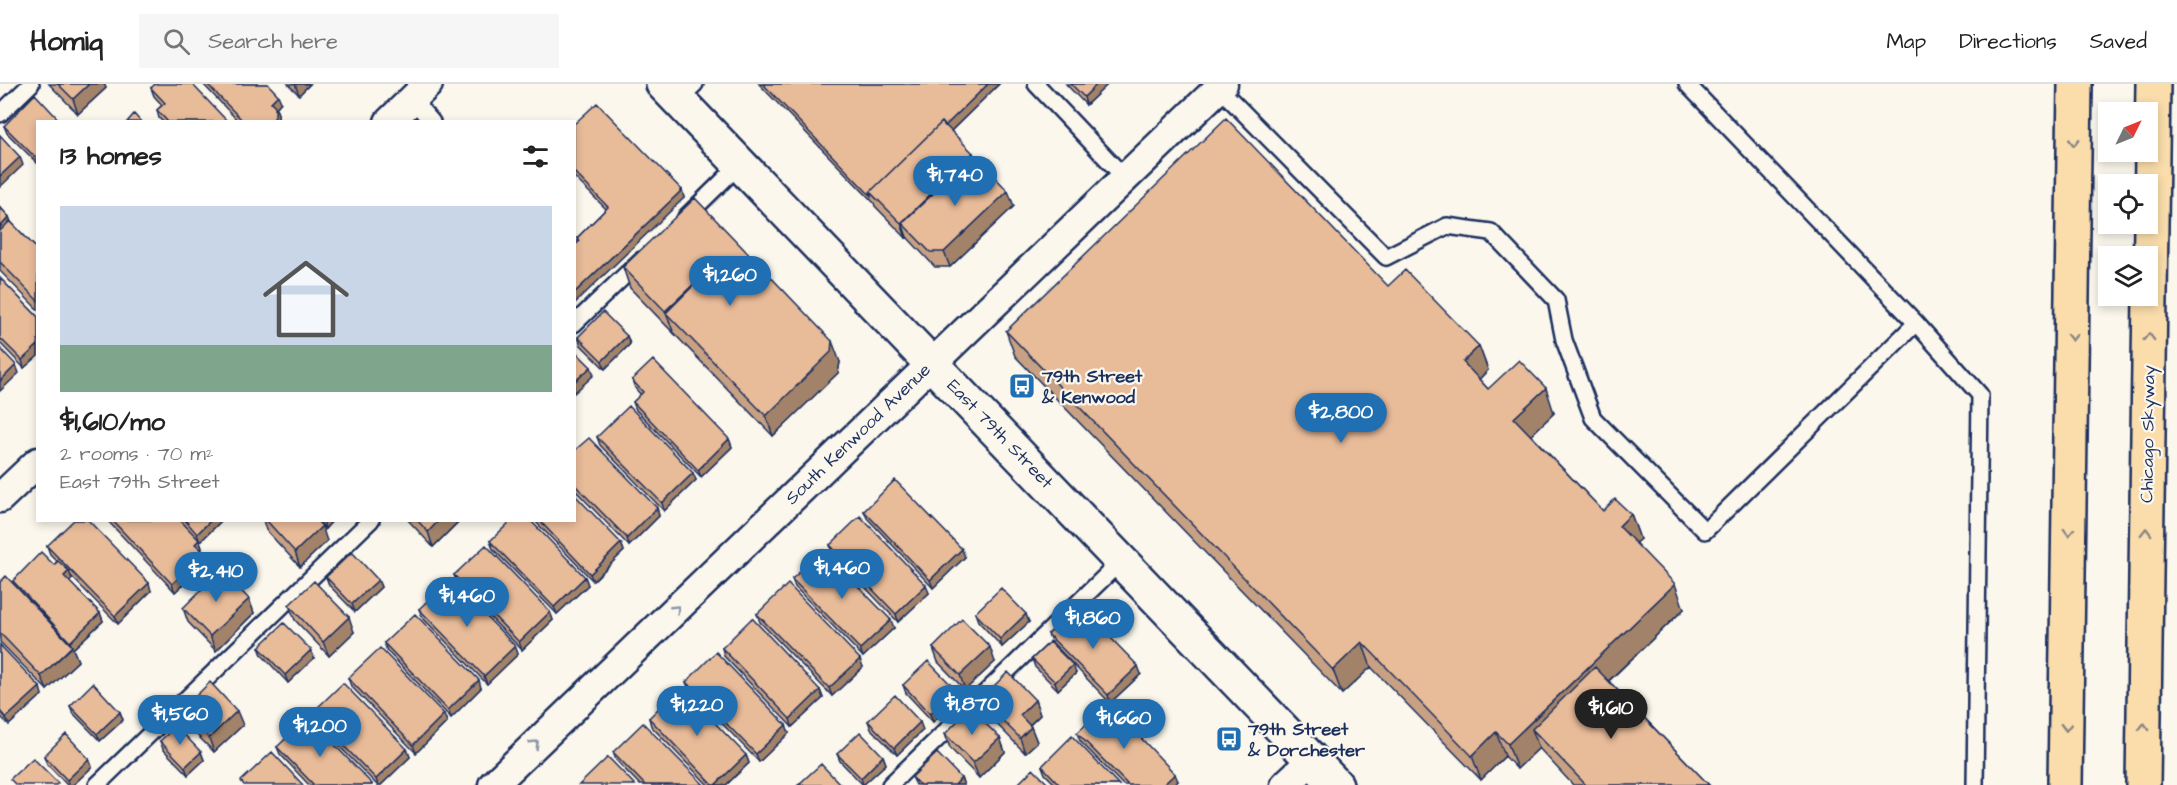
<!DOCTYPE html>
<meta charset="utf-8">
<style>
:root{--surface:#fff;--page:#f6f6f6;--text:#222;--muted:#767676;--line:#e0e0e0;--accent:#1f6fb2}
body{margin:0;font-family:"Architects Daughter",sans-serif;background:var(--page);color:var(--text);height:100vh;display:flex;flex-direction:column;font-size:22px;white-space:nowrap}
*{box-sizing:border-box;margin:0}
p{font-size:20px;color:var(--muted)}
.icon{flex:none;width:33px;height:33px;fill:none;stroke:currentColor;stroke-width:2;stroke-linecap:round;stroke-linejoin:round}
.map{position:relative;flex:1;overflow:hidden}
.panel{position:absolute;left:36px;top:36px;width:540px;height:402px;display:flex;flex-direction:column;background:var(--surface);border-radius:0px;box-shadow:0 3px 9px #0003}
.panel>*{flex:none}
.needle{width:39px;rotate:47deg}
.tools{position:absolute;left:2098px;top:18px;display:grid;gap:12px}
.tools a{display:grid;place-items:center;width:60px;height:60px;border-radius:0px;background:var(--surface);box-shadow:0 3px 9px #0003;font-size:30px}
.price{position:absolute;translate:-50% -51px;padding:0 14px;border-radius:21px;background:var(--accent);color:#fff;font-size:20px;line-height:39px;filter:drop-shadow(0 2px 3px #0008)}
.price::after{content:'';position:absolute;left:50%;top:36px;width:18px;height:14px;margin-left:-9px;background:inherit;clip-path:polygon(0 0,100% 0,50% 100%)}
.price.on{background:#222;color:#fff}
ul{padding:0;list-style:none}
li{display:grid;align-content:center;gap:12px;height:318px;padding:0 24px}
li span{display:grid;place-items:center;height:186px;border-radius:0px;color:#555}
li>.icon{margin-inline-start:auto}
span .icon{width:108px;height:108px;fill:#fffc;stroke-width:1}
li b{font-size:26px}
h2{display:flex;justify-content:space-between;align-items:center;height:72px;padding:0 24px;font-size:26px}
header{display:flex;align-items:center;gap:36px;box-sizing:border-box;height:84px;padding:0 30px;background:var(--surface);border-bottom:2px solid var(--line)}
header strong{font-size:28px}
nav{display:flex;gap:33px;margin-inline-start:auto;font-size:21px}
.search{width:420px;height:54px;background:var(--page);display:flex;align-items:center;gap:15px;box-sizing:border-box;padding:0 21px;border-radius:0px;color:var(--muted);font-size:22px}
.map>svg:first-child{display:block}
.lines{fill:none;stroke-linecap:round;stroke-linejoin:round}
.lane-casing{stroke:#1b2f5e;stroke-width:20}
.street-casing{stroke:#1b2f5e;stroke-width:33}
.secondary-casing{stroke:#1b2f5e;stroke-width:38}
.highway-casing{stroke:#1b2f5e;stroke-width:38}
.lane{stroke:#fbf7ec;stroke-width:15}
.street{stroke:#fbf7ec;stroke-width:28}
.secondary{stroke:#fbf7ec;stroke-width:33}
.highway{stroke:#faddab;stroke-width:33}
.wall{fill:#c8a184;stroke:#1b2f5e;stroke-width:1.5}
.shaded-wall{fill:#a2836b;stroke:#1b2f5e;stroke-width:1.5}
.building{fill:#e8bb99;stroke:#1b2f5e;stroke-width:1.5}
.oneway{stroke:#8a8684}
.oneway2{stroke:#8b93a5}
.labels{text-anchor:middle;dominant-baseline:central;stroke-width:4.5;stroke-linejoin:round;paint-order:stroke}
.poi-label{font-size:18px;font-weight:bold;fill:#1b2f5e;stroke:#fbf7ec;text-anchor:start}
.street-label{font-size:18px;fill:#1b2f5e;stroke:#fbf7ec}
</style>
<header>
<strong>Homiq</strong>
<div class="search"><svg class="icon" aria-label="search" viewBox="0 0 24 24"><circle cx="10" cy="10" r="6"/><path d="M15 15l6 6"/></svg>Search here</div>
<nav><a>Map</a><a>Directions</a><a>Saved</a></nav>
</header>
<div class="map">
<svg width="2177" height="701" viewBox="0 0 2177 701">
<rect width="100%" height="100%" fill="#fbf7ec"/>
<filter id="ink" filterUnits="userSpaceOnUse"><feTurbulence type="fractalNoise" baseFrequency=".0167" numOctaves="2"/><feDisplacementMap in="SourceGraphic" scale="12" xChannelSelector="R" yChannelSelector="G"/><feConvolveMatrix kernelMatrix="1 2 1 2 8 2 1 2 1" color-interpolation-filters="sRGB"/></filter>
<g filter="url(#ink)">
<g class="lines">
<defs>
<path id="lane" d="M1036,0L1125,94
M1687,0L1916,239L1980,311L1975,701
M1219,4L1386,173L1447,142L1491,148L1556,216L1564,256L1593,334L1705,447L1916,239
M412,15L432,38
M678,16L695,0
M0,30L31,0
M686,133L740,80
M574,240L641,176
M97,701L371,436
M890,701L1121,477"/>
<path id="street" d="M389,38L428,0
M0,414L38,378
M493,701L1223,0
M1285,701L1312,676"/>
<path id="secondary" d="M663,0L1336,701"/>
<path id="highway" d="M2065,701L2075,0
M2143,701L2153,0"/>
</defs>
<use href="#lane" class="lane-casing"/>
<use href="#street" class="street-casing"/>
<use href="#secondary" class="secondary-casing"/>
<use href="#highway" class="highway-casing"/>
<use href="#lane" class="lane"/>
<use href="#street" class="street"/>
<use href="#secondary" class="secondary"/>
<use href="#highway" class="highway"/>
</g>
<path class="wall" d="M49,0H104L106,4L78,30Z
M203,0H268L281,18L276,24L278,30V38H239Z
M288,0H310L299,11Z
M759,0H999L951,47L973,71L1014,122L950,183H935L907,153L906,154L875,122L874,119Z
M1066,0H1108L1086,21Z
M151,4L228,38H163L159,34L157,26L162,21L154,12Z
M38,38V80L7,49L4,42Z
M574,40L682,106L684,114L578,158L577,154L606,125L574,93Z
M0,123L9,133L11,138L38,166V226L0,187Z
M623,183L840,278L838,289L773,352L630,204Z
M0,194L38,233V272L24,284L0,259Z
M1388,202L1479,262L1488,286L1479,295L1488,305L1554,329L1531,351L1603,427L1631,430L1640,455L1635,459L1684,525L1609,597L1709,701H1573L1539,664L1517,685L1505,672L1481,696L1371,583L1342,610L1015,272L1006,247Z
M627,252L630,260L605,285L581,261L578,253Z
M632,296L729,355L732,363L701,393L636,326L633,318L641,311L635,304Z
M597,353L696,396L664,427L600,361Z
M574,367L657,424L659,432L629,462L574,405Z
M864,427L965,473L933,504L867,434Z
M107,436H222L200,458V457L202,464L201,465L205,469L208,477L175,508Z
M263,436H316L327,457L300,483L266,446Z
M318,436H333L325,445Z
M408,436H457L458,438L433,463Z
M534,436H574L621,459L624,467L593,497Z
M490,457L585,493L588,501L557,530L493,465Z
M830,461L929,509L898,538L833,469Z
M47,462L151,507L118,540L70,491L72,495L69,498L100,529L103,537L73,565L78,577L47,606L0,558V498L14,501L13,497L54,481L57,477L50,470Z
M454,491L550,528L553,536L522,566L457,499Z
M326,493L378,496L381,503L355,528L329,501Z
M792,495L894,544L863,573L795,503Z
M249,515L254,529L216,567L188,538L183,524Z
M289,521L354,548L329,572L295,536Z
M419,525L515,562L518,570L487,600L422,533Z
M975,529L1029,538L1002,563L978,537Z
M757,530L863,583L832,612L760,538Z
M1048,550L1141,590L1110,619L1051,557Z
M384,559L481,604L451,634L387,567Z
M0,561L42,611L9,641L0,632Z
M259,563L311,566L314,574L288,599L262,571Z
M722,564L820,606L823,614L792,643L724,572Z
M933,564L995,578L965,606L938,578Z
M1032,575L1076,589L1058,606L1035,583Z
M348,594L444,630L447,638L416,669L351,602Z
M686,598L789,649L759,678L689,605Z
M903,601L958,613L933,638L906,609Z
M981,615L1035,616L1040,631L1030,641L1031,643L1037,658L1025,669L986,629Z
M70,622L120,628L123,636L100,657L73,629Z
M182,626L243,641L214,668L187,641Z
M312,629L407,665L410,673L381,701H377L315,637Z
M649,634L746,671L749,679L726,701H708L651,642Z
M868,637L923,646L897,671L871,645Z
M1077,649L1178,697L1174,701H1123L1080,657Z
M945,650L1000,654L1005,668L979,694L950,664Z
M160,657L201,668L204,676L188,691L163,665Z
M277,663L372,700V701H309L280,670Z
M613,668L704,701H640L616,676Z
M837,670L883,672L886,680L863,701L840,677Z
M44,672L89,675L92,683L73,701H67L47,680Z
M1042,682L1119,701H1056L1045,690Z
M912,693L961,694L964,701H916Z"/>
<path class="shaded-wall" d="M89,0H104L106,4L78,30L73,15Z
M295,0H310L299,11Z
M988,0H999L879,117L873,111Z
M1097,0H1108L1086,21L1084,13Z
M278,11L281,18L276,24L278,30V38H270L271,18Z
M973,69L978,84L902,139L907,153L906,154L901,139Z
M20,73L23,81L0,103V92Z
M682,106L684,114L574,220V209Z
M1008,107L1014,122L950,183L944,168Z
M9,133L12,141L0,153V143Z
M715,180L666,229L673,247L665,227Z
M627,252L630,260L605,285L602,277Z
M832,257L840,278L838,289L773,352L766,332Z
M38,261V272L24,284L22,276Z
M1479,262L1488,286L1472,303L1463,278Z
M16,281L19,289L0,307V297Z
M591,283L594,291L574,309V298Z
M1546,304L1554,329L1523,359L1514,334Z
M729,355L732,363L701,393L698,386Z
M693,389L696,396L664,427L662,419Z
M657,424L659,432L629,462L627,454Z
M1631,430L1640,455L1628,466L1619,442Z
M211,436H222L200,458L197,450Z
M323,436H333L325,445Z
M439,436H457L458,438L433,463L428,448Z
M322,442L327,457L300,483L295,468Z
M199,456L202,464L198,468L195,460Z
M621,459L624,467L593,497L590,490Z
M962,465L965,473L933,504L930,496Z
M205,469L208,477L175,508L172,500Z
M69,487L72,495L67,500L64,492Z
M585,493L588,501L557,530L554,523Z
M378,496L381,503L355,528L352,520Z
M149,499L151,507L118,540L115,532Z
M1675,500L1684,525L1544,658L1532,645L1539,664L1517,685L1508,660Z
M926,501L929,509L898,538L896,530Z
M249,515L254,529L216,567L210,552Z
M550,528L553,536L522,566L519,558Z
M100,529L103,537L73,565L78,577L47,606L41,592L72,563L70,558Z
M1026,530L1029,538L1002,563L1000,555Z
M349,533L354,548L329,572L323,558Z
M891,536L894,544L863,573L860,565Z
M1362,558L1371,583L1342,610L1333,586Z
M515,562L518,570L487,600L484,592Z
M990,563L995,578L965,606L960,591Z
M311,566L314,574L288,599L285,591Z
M860,575L863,583L832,612L829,604Z
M1073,581L1076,589L1058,606L1055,598Z
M1138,582L1141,590L1110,619L1108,611Z
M479,596L481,604L451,634L448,626Z
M40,603L42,611L9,641L6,634Z
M955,605L958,613L933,638L930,630Z
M820,606L823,614L792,643L790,635Z
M1035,616L1040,631L1025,645L1020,631Z
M237,627L243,641L214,668L209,654Z
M120,628L123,636L100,657L97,650Z
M444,630L447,638L416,669L413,661Z
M920,638L923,646L897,671L894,664Z
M786,641L789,649L759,678L756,670Z
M1031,643L1037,658L1025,669L1020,654Z
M1496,648L1505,672L1481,696L1472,672Z
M1000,654L1005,668L979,694L973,679Z
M407,665L410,673L381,701H378L376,695Z
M201,668L204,676L188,691L185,683Z
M746,671L749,679L726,701H715Z
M883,672L886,680L863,701L861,694Z
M89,675L92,683L73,701H69L67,696Z
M1175,690L1178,697L1174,701H1163Z
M961,694L964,701H955Z"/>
<path class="building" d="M58,0H89L73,15Z
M155,0H192L228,38H168L157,26L165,19L151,4Z
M207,0H268L278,11L271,18L275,22V33L270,38H244Z
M763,0H988L945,42L942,38L870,108L871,112Z
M1071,0H1097L1084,13Z
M35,10L61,38H38V74L37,75L4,42Z
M597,19L682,106L574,209V162L580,157L577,154L608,123L574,88V40Z
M134,30L141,38H127Z
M1226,34L1388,202L1405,186L1479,262L1463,278L1488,305L1519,276L1546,304L1514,334L1603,427L1615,415L1631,430L1619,442L1675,500L1508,660L1496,648L1472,672L1362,558L1333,586L1006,247Z
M942,38L973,69L901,139L870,108Z
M0,51L20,73L0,92Z
M974,71L1008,107L944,168H930L902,139Z
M695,114L832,257L831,268L766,332L666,229L715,180L665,227L623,183Z
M0,123L9,133L0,143Z
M10,137L38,166V217L0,178V147Z
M0,194L38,233V261L22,276L0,254Z
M603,228L627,252L602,277L578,253Z
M0,264L16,281L0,297Z
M574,266L591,283L574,298Z
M653,276L729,355L698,386L633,318L643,308L632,296Z
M629,322L693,389L662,419L597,353Z
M589,354L657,424L627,454L574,400V367Z
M895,396L962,465L930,496L864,427Z
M574,410L621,459L590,490L539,436H574Z
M860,432L926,501L896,530L830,461Z
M74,436H88L149,499L115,532L47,462Z
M112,436H180L199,456L195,460L205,469L172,500Z
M185,436H211L197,450Z
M266,436H316L322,442L295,468Z
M417,436H439L428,448Z
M512,436H530L585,493L554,523L490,457Z
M486,461L550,528L519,558L454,491Z
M823,466L891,536L860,565L792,495Z
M41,468L54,481L58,477L69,487L64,492L100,529L70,558L13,497Z
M352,468L378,496L352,520L326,493Z
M221,486L249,515L210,552L183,524Z
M6,492L72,562L41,592L0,549V498Z
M450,495L515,562L484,592L419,525Z
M314,497L349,533L323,558L289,521Z
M788,500L860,575L829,604L757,530Z
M1001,504L1026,530L1000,555L975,529Z
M1079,521L1138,582L1108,611L1048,550Z
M415,530L479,596L448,626L384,559Z
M752,534L820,606L790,635L722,564Z
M962,535L990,563L960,591L933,564Z
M284,539L311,566L285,591L259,563Z
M1050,558L1073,581L1055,598L1032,575Z
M0,561L40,603L6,634L0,627Z
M380,564L444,630L413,661L348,594Z
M716,568L786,641L756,670L686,598Z
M928,577L955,605L930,630L903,601Z
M1595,583L1709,701H1586L1532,645Z
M1008,588L1035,616L1020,631L1031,643L1020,654L981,615Z
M210,598L237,627L209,654L182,626Z
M93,599L120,628L97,650L70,622Z
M343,599L407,665L376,695L312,629Z
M680,603L746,671L715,701H713L649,634Z
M895,611L920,638L894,664L868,637Z
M1108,619L1175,690L1163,701H1128L1077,649Z
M970,624L1000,654L973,679L945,650Z
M308,633L372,700L371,701H314L277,663Z
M643,639L704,701H645L613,668Z
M176,642L201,668L185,683L160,657Z
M860,648L883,672L861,694L837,670Z
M66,650L89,675L67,696L44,672Z
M1072,652L1119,701H1060L1042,682Z
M272,668L303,701H244L241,697Z
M937,669L961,694L955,701H920L912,693Z
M608,673L635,701H579Z
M33,674L58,699L56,701H16L10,695Z
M821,680L841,701H798Z
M1033,685L1049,701H1017Z"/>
<defs><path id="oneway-chevron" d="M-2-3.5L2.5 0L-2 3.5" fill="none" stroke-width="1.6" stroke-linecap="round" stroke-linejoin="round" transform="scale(1.5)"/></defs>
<g class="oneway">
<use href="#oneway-chevron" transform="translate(2074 58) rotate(91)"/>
<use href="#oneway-chevron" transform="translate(2072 253) rotate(91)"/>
<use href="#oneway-chevron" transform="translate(2149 253) rotate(-89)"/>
<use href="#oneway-chevron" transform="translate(2069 448) rotate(91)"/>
<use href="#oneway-chevron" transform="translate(2146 448) rotate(-89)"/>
<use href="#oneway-chevron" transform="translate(2066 643) rotate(91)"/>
<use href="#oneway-chevron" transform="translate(2144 643) rotate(-89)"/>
</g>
<g class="oneway2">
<use href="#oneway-chevron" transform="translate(676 525) rotate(-44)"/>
<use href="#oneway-chevron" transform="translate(535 660) rotate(-44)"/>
</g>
</g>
<defs>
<symbol id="bus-square" viewBox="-11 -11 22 22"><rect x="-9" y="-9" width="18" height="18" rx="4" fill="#1f6fb2" stroke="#fbf7ec"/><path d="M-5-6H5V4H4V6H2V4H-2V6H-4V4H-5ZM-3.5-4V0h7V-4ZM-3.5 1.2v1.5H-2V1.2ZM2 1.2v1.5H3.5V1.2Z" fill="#fff"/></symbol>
</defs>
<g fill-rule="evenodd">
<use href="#bus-square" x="1007" y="287" width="30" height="30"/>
<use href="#bus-square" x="1214" y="640" width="30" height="30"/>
</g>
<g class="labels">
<g class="poi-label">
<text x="1042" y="292">79th Street<tspan x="1042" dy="21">&amp; Kenwood</tspan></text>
<text x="1248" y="645">79th Street<tspan x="1248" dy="21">&amp; Dorchester</tspan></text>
</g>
<g class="street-label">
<text transform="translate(858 350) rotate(-44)">South Kenwood Avenue</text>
<text transform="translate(1000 350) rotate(46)">East 79th Street</text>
<text transform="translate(2148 350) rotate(-89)">Chicago Skyway</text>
</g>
</g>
</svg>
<div class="tools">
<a><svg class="needle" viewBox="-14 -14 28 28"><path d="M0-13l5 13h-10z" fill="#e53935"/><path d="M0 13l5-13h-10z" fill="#767676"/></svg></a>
<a><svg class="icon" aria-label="locate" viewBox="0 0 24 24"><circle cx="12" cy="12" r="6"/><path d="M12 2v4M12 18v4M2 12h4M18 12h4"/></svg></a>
<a><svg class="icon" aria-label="layers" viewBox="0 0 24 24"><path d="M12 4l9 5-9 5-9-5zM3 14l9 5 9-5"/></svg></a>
</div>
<b class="price" style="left:955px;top:123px">$1,740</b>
<b class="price" style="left:730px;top:223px">$1,260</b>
<b class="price" style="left:1341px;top:360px">$2,800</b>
<b class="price" style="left:842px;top:516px">$1,460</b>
<b class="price" style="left:216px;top:519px">$2,410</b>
<b class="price" style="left:467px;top:544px">$1,460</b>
<b class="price" style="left:1093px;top:566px">$1,860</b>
<b class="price" style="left:972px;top:652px">$1,870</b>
<b class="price" style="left:697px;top:653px">$1,220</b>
<b class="price on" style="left:1611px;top:656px">$1,610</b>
<b class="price" style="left:180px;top:662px">$1,560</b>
<b class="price" style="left:1124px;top:666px">$1,660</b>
<b class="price" style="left:320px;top:674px">$1,200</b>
<section class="panel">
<h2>13 homes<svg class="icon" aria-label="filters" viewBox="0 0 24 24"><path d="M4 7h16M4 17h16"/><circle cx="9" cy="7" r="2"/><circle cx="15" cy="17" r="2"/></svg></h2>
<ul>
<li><span style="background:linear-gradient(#c9d6e8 75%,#7fa58c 0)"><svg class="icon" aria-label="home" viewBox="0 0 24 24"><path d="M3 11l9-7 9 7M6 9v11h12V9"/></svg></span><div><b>$1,610/mo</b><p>2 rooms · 70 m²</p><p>East 79th Street</p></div></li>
</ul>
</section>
</div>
